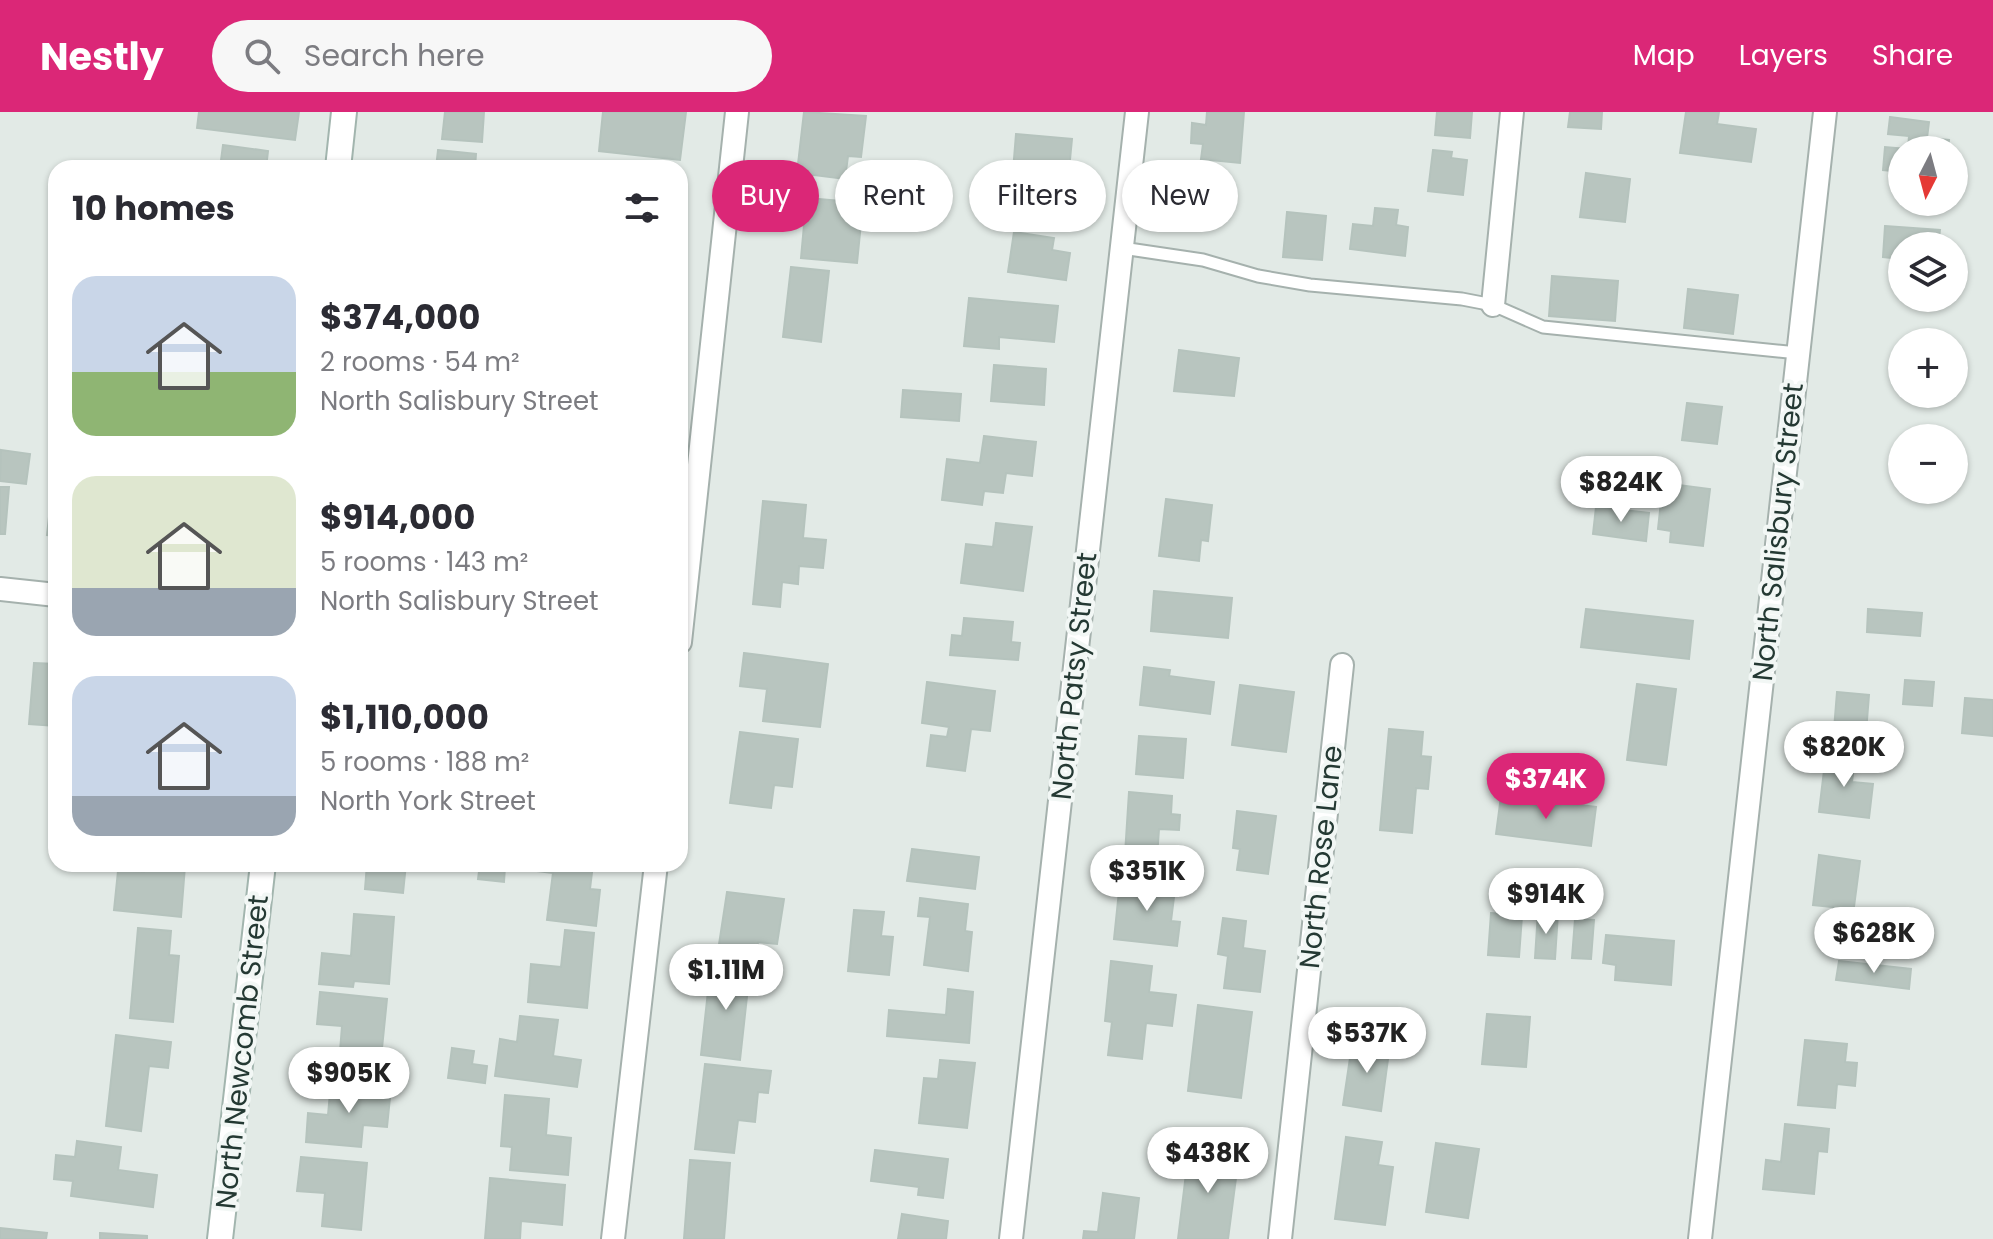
<!DOCTYPE html>
<meta charset="utf-8">
<style>
:root{--surface:#fff;--page:#f7f7f7;--text:#2b2b33;--muted:#7c7c81;--accent:#db2777}
body{margin:0;font-family:Poppins,sans-serif;background:var(--page);color:var(--text);height:100vh;display:flex;flex-direction:column;font-size:30px;white-space:nowrap}
*{box-sizing:border-box;margin:0}
p{font-size:26px;color:var(--muted)}
.icon{flex:none;width:44px;height:44px;fill:none;stroke:currentColor;stroke-width:2;stroke-linecap:round;stroke-linejoin:round}
.map{position:relative;flex:1;overflow:hidden}
.details{position:absolute;left:48px;top:48px;width:640px;height:712px;display:flex;flex-direction:column;background:var(--surface);border-radius:24px;box-shadow:0 2px 6px #0004}
.details>*{flex:none}
.hud{position:absolute;left:712px;top:48px;width:760px;height:72px;display:flex;gap:16px}
.needle{width:52px;rotate:186deg}
.controls{position:absolute;left:1888px;top:24px;display:grid;gap:16px}
.controls a{display:grid;place-items:center;width:80px;height:80px;border-radius:50%;background:var(--surface);box-shadow:0 2px 6px #0004;font-size:40px}
.price{position:absolute;translate:-50% -68px;padding:0 18px;border-radius:28px;background:#fff;color:#222;font-size:26px;line-height:52px;filter:drop-shadow(0 2px 4px #0008)}
.price::after{content:'';position:absolute;left:50%;top:48px;width:24px;height:18px;margin-left:-12px;background:inherit;clip-path:polygon(0 0,100% 0,50% 100%)}
.price.on{background:var(--accent);color:#fff}
ul{padding:0;list-style:none}
li{display:flex;align-items:center;gap:24px;height:200px;padding:0 24px}
li span{display:grid;place-items:center;flex:none;width:224px;height:160px;border-radius:24px;color:#555}
li>.icon{margin-inline-start:auto}
span .icon{width:96px;height:96px;fill:#fffc;stroke-width:1}
li b{font-size:34px}
h2{display:flex;justify-content:space-between;align-items:center;height:96px;padding:0 24px;font-size:34px}
.pill{padding:0 28px;border-radius:36px;background:var(--surface);box-shadow:0 2px 6px #0004;font-size:28px;line-height:72px}
.pill.on{background:var(--accent);color:#fff}
header{display:flex;align-items:center;gap:48px;box-sizing:border-box;height:112px;padding:0 40px;background:var(--accent);color:#fff}
header strong{font-size:38px}
nav{display:flex;gap:44px;margin-inline-start:auto;font-size:28px}
.search{width:560px;height:72px;background:var(--page);display:flex;align-items:center;gap:20px;box-sizing:border-box;padding:0 28px;border-radius:44px;color:var(--muted);font-size:30px}
.map>svg:first-child{display:block}
.building{fill:#b8c5bf;stroke:#b5c3bd;stroke-width:2}
.lines{fill:none;stroke-linecap:round;stroke-linejoin:round}
.lane-casing{stroke:#a5b1ad;stroke-width:15}
.street-casing{stroke:#a5b1ad;stroke-width:26}
.secondary-casing{stroke:#a2b5ae;stroke-width:28}
.lane{stroke:#fff;stroke-width:11}
.street{stroke:#fff;stroke-width:22}
.secondary{stroke:#fff;stroke-width:24}
.labels{text-anchor:middle;dominant-baseline:central;stroke-width:8;stroke-linejoin:round;paint-order:stroke}
.street-label{font-size:28px;fill:#243933;stroke:#f2f7f5}
</style>
<header>
<strong>Nestly</strong>
<div class="search"><svg class="icon" aria-label="search" viewBox="0 0 24 24"><circle cx="10" cy="10" r="6"/><path d="M15 15l6 6"/></svg>Search here</div>
<nav><a>Map</a><a>Layers</a><a>Share</a></nav>
</header>
<div class="map">
<svg width="1993" height="1127" viewBox="0 0 1993 1127">
<rect width="100%" height="100%" fill="#e2eae6"/>
<path class="building" d="M199,0H299L295,28L197,16Z
M445,0H484L482,30L442,27Z
M603,0H686L680,48L599,39Z
M804,0L866,4L861,45L848,44L845,67L797,61Z
M1207,0H1244L1240,51L1201,47L1203,32L1191,31L1192,11L1206,13Z
M1437,0H1472L1470,26L1435,23Z
M1570,0H1602L1601,17L1568,15Z
M1686,0H1719L1717,12L1756,17L1751,50L1680,41Z
M1890,5L1929,10L1927,26L1949,28L1948,38H1902V60L1883,58L1885,35L1908,37L1909,24L1888,22Z
M1016,22L1072,27L1066,89L1011,84Z
M223,33L268,39L266,56H220Z
M438,38L476,42L475,56H436Z
M1433,38L1452,40L1451,46L1467,48L1463,83L1428,79Z
M1586,61L1630,67L1625,110L1580,105Z
M796,85L863,91L857,151L801,146L804,113L793,112Z
M1375,96L1398,98L1396,113L1408,115L1405,144L1350,137L1353,112L1373,114Z
M1287,100L1326,104L1322,148L1283,145Z
M1885,114L1940,118L1938,134H1902V147L1883,145Z
M1014,120L1054,126L1052,138L1070,141L1066,168L1008,160Z
M791,155L829,159L821,230L783,225Z
M1552,164L1618,169L1615,209L1549,204Z
M1688,177L1738,183L1733,222L1684,216Z
M969,186L1058,194L1054,230L999,225V237L964,234Z
M1179,238L1239,246L1234,284L1174,279Z
M994,253L1046,257L1044,293L991,289Z
M903,278L961,282L959,309L901,305Z
M1687,291L1722,295L1717,332L1682,328Z
M984,324L1036,330L1032,364L1006,361L1003,381L984,379L982,393L942,388L947,347L980,351Z
M1,338L30,342L26,372L0,369Z
M1663,371L1710,377L1703,434L1670,430L1671,419L1658,417Z
M0,375H9L5,422H0Z
M51,387L56,388V424L47,423Z
M1166,387L1212,393L1208,429L1201,428L1199,449L1159,444Z
M763,389L806,393L803,426L826,428L823,456L799,454L798,472L782,470L780,495L753,492Z
M1596,395L1649,401L1646,429L1593,422Z
M996,411L1032,415L1023,479L961,471L966,432L993,435Z
M1154,479L1232,486L1228,526L1151,519Z
M1586,497L1693,509L1689,547L1581,535Z
M1868,497L1922,501L1920,524L1867,520Z
M964,506L1013,510L1011,530L1020,531L1018,548L950,543L952,523L962,524Z
M744,541L828,552L820,615L763,609L767,577L740,574Z
M34,551L56,552V614L29,612Z
M1144,555L1170,558L1169,564L1214,570L1210,602L1140,593Z
M1905,568L1934,570L1932,594L1903,592Z
M927,570L995,579L990,619L971,617L965,659L927,654L931,623L947,625L949,615L922,611Z
M1637,572L1676,577L1666,653L1627,648Z
M1240,573L1294,580L1286,640L1232,633Z
M1837,580L1869,583L1865,633L1833,630Z
M1965,586L1993,588V624L1962,621Z
M1389,617L1423,620L1421,644L1431,645L1428,677L1416,676L1412,721L1380,718Z
M740,620L798,627L792,675L774,673L771,696L730,691Z
M1139,624L1186,627L1183,666L1136,662Z
M1826,642L1855,646L1852,670L1873,672L1869,706L1819,700Z
M1129,680L1172,684L1171,702L1180,703L1179,718L1159,717L1156,760L1124,758Z
M1501,684L1596,695L1591,734L1496,722Z
M1237,699L1276,704L1268,762L1237,758L1240,737L1233,736Z
M912,737L979,745L975,777L907,769Z
M1819,743L1860,749L1852,810L1832,808L1833,795L1813,793Z
M77,752H124L123,758L144,760L145,752L185,754L181,805L114,798L118,759L77,755Z
M367,752H406L403,781L365,777Z
M480,752H593L590,777L600,778L596,814L547,808L553,761L505,755L504,770L478,767Z
M1132,764L1168,768L1166,784L1174,785L1171,809L1180,810L1177,834L1114,827L1119,779L1130,780Z
M727,780L784,787L777,832L758,830L756,845L718,839Z
M920,786L968,792L965,819L972,820L968,859L924,853L930,805L918,804Z
M854,798L884,800L881,824L893,825L889,863L848,859Z
M1538,800L1558,801L1555,847L1535,846Z
M1491,801L1522,804L1519,845L1488,843Z
M354,802L394,805L389,872L354,869L353,875L319,872L322,841L351,844Z
M1223,806L1246,809L1243,836L1265,839L1260,880L1224,876L1228,844L1218,842Z
M1575,807L1594,808L1591,847L1572,846Z
M138,816L171,819L169,843L179,844L173,910L130,906Z
M565,818L594,821L587,896L528,890L531,852L561,855Z
M1606,823L1674,829L1671,873L1615,868L1616,853L1603,851Z
M1111,849L1152,854L1149,880L1176,883L1172,914L1146,911L1142,947L1108,943L1112,910L1105,909Z
M1839,849L1911,857L1909,877L1836,868Z
M711,852L750,857L740,948L701,943Z
M948,877L973,880L969,931L887,924L889,898L946,903Z
M320,880L387,887L380,956L339,952L342,914L317,912Z
M1198,893L1252,900L1241,986L1188,979Z
M1487,902L1530,905L1526,955L1482,952Z
M520,904L558,908L553,944L581,948L577,975L495,964L500,927L517,930Z
M116,923L171,930L168,956L149,954L141,1019L106,1014Z
M1353,926L1390,932L1381,999L1343,993Z
M1805,928L1847,932L1845,950L1857,951L1855,974L1837,972L1835,996L1798,993Z
M452,936L474,939L472,952L487,954L485,971L448,966Z
M940,948L975,951L967,1016L919,1011L924,966L938,967Z
M705,952L771,959L768,981L758,980L755,1010L738,1008L734,1041L695,1037Z
M331,970L391,976L387,1015L363,1013L361,1035L306,1030L308,1001L328,1003Z
M505,983L549,987L546,1023L571,1026L568,1063L510,1058L512,1035L501,1034Z
M1785,1012L1829,1017L1827,1040L1818,1039L1814,1082L1763,1077L1766,1048L1781,1050Z
M1346,1025L1382,1030L1378,1053L1393,1055L1385,1113L1335,1107Z
M77,1029L121,1035L118,1058L157,1063L153,1095L71,1084L73,1069L54,1067L56,1043L75,1045Z
M1436,1031L1479,1037L1468,1106L1426,1100Z
M1189,1037L1239,1043L1228,1127H1178Z
M875,1038L948,1047L943,1086L918,1083L919,1075L871,1069Z
M301,1045L367,1051L361,1118L322,1114L325,1081L297,1079Z
M690,1048L730,1051L724,1127H684Z
M490,1066L565,1073L562,1113L521,1109L520,1127H485Z
M1103,1081L1139,1086L1134,1127H1083L1084,1119L1098,1120Z
M902,1102L948,1109L946,1127H898Z
M0,1116L47,1121L46,1127H0Z
M100,1121L147,1124V1127H100Z"/>
<g class="lines">
<defs>
<path id="lane" d="M1122,136L1203,148L1258,164L1310,173L1462,187L1493,193L1543,215L1798,241"/>
<path id="street" d="M1493,193L1512,0
M0,477L56,483
M680,530L737,0
M613,1127L656,752
M1011,1127L1137,0
M1280,1127L1342,553
M1700,1127L1825,0"/>
<path id="secondary" d="M338,56L344,0
M220,1127L263,752"/>
</defs>
<use href="#lane" class="lane-casing"/>
<use href="#street" class="street-casing"/>
<use href="#secondary" class="secondary-casing"/>
<use href="#lane" class="lane"/>
<use href="#street" class="street"/>
<use href="#secondary" class="secondary"/>
</g>
<g class="labels">
<g class="street-label">
<text transform="translate(1778 420) rotate(-84)">North Salisbury Street</text>
<text transform="translate(1074 564) rotate(-84)">North Patsy Street</text>
<text transform="translate(1321 745) rotate(-84)">North Rose Lane</text>
<text transform="translate(242 940) rotate(-84)">North Newcomb Street</text>
</g>
</g>
</svg>
<div class="controls">
<a><svg class="needle" viewBox="-14 -14 28 28"><path d="M0-13l5 13h-10z" fill="#e53935"/><path d="M0 13l5-13h-10z" fill="#7c7c81"/></svg></a>
<a><svg class="icon" aria-label="layers" viewBox="0 0 24 24"><path d="M12 4l9 5-9 5-9-5zM3 14l9 5 9-5"/></svg></a>
<a>+</a>
<a>−</a>
</div>
<b class="price" style="left:1621px;top:412px">$824K</b>
<b class="price" style="left:1844px;top:677px">$820K</b>
<b class="price on" style="left:1546px;top:709px">$374K</b>
<b class="price" style="left:1147px;top:801px">$351K</b>
<b class="price" style="left:1546px;top:824px">$914K</b>
<b class="price" style="left:1874px;top:863px">$628K</b>
<b class="price" style="left:726px;top:900px">$1.11M</b>
<b class="price" style="left:1367px;top:963px">$537K</b>
<b class="price" style="left:349px;top:1003px">$905K</b>
<b class="price" style="left:1208px;top:1083px">$438K</b>
<div class="hud">
<a class="pill on">Buy</a>
<a class="pill">Rent</a>
<a class="pill">Filters</a>
<a class="pill">New</a>
</div>
<section class="details">
<h2>10 homes<svg class="icon" aria-label="filters" viewBox="0 0 24 24"><path d="M4 7h16M4 17h16"/><circle cx="9" cy="7" r="2"/><circle cx="15" cy="17" r="2"/></svg></h2>
<ul>
<li><span style="background:linear-gradient(#c9d6e8 60%,#8fb573 0)"><svg class="icon" aria-label="home" viewBox="0 0 24 24"><path d="M3 11l9-7 9 7M6 9v11h12V9"/></svg></span><div><b>$374,000</b><p>2 rooms · 54 m²</p><p>North Salisbury Street</p></div></li>
<li><span style="background:linear-gradient(#dfe7d0 70%,#9aa5b1 0)"><svg class="icon" aria-label="home" viewBox="0 0 24 24"><path d="M3 11l9-7 9 7M6 9v11h12V9"/></svg></span><div><b>$914,000</b><p>5 rooms · 143 m²</p><p>North Salisbury Street</p></div></li>
<li><span style="background:linear-gradient(#c9d6e8 75%,#9aa5b1 0)"><svg class="icon" aria-label="home" viewBox="0 0 24 24"><path d="M3 11l9-7 9 7M6 9v11h12V9"/></svg></span><div><b>$1,110,000</b><p>5 rooms · 188 m²</p><p>North York Street</p></div></li>
</ul>
</section>
</div>
